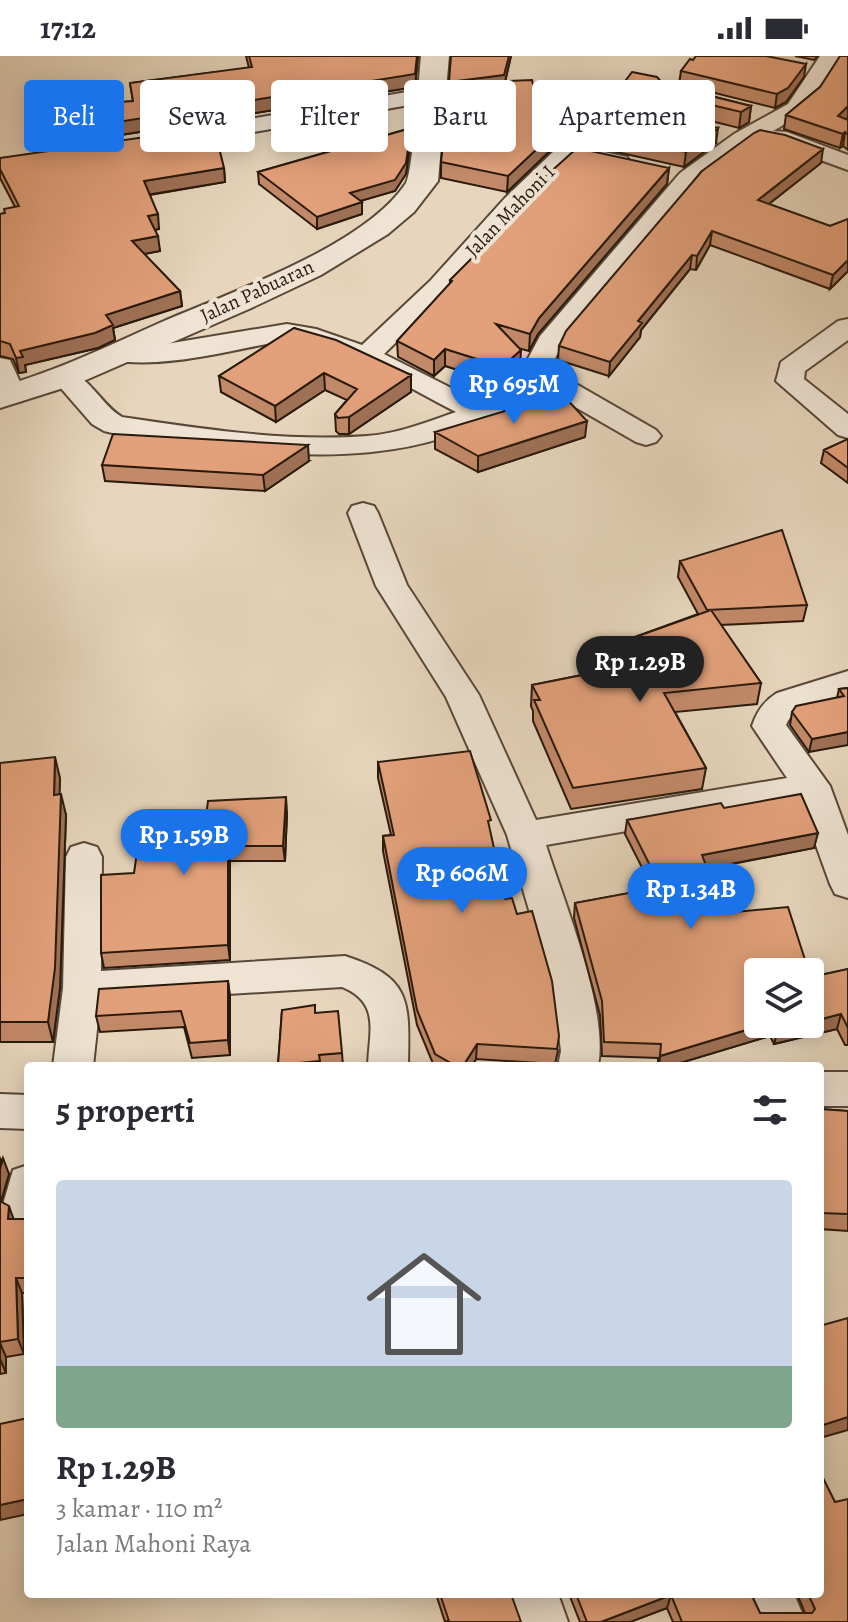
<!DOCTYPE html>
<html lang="id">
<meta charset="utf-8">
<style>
:root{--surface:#fff;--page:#f7f7f7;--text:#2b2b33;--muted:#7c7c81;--line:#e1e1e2;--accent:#1a73e8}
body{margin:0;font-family:Alegreya,serif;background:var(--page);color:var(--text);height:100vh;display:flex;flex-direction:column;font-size:30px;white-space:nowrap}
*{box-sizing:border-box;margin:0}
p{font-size:26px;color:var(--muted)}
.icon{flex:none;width:44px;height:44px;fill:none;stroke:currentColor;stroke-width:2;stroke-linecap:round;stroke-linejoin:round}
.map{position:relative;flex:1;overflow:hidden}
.panel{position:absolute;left:24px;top:1006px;width:800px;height:536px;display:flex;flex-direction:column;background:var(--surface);border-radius:8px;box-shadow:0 4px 20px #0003}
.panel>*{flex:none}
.hud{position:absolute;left:24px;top:24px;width:800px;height:72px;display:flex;gap:16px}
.fabs{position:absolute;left:744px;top:902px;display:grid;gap:16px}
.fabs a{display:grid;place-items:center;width:80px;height:80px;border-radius:8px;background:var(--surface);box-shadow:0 4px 20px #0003;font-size:40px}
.price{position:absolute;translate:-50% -68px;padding:0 18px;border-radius:28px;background:var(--accent);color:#fff;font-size:26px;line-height:52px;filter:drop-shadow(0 2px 4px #0008)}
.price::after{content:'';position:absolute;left:50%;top:48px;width:24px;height:18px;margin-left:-12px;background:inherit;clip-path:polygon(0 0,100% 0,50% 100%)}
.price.on{background:#222;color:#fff}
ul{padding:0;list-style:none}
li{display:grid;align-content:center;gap:16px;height:424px;padding:0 32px}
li+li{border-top:2px solid var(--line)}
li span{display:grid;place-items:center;height:248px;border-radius:8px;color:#555}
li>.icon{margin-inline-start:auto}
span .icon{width:144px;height:144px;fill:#fffc;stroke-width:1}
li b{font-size:34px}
h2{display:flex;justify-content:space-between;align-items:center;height:96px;padding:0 32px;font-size:34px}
.pill{padding:0 28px;border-radius:8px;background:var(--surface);box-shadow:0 4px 20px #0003;font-size:28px;line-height:72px}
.pill.on{background:var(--accent);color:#fff}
.status{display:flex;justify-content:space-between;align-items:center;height:56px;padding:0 40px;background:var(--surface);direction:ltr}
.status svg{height:22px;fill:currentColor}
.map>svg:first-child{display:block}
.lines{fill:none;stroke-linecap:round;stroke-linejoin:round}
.minor-casing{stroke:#584838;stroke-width:4}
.tertiary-casing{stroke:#584838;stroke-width:4}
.minor{fill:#efe4d4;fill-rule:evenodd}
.tertiary{fill:#efe4d4;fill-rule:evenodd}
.wall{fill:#c38a6a;stroke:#29190c;stroke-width:2}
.shaded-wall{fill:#9f7156;stroke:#29190c;stroke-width:2}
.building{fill:#e3a17b;stroke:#29190c;stroke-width:2}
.labels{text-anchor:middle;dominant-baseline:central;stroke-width:8;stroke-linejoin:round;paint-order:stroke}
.far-street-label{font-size:20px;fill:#29190c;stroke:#efe4d4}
</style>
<div class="status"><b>17:12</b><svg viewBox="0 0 49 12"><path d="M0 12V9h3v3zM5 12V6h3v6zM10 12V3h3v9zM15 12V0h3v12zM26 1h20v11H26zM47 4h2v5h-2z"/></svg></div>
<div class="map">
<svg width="848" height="1566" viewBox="0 0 848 1566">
<rect width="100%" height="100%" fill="#e7d6bd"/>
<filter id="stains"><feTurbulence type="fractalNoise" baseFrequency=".0025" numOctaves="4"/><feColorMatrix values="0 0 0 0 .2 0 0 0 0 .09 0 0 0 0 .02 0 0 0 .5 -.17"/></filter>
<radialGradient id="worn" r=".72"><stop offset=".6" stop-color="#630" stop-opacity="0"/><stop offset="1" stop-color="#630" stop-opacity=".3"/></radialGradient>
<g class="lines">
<defs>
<path id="minor" d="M820,0H842C821,39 813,53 773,75L787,76L848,99V114L771,86L767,81L770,77L698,127L562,288L550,313L656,374L661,380L656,386L646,389L636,386L537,329C445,413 303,404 188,388C160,384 131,382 104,375L92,368L52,322L56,316C85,309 99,348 122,361C203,373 285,386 367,380C397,378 427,366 456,356C403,329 347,292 287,284C236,293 159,315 109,303L105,297L109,291L166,288L287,268L316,273L362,289L430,225L505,142L555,94L575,90L627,101L630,106L627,111L618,113L572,105C507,168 449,236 384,298L479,346L495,337L523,312L540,280L680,117L734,78L788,48Z
M430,32L438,34L442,39L438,44L168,91L160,89L156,84L160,79L168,77Z
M848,263V284L805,315L804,323L848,358V382L838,379L776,325L781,306L838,265Z
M0,302L10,304L26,339L22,345L12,347L0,342Z
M363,447L374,450L378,457L407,529L479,639L536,764L787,722L752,670C757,655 764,645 777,637L848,615V639C828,644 795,647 786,669L830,730L848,779V842L835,838L830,828L800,745L546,789C564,846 609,954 598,1010H558L561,995L554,939L507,779L446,641L376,530L348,457L352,450Z
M84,787L97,791L102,801L101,915L345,900C413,922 409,946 408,1010H368C369,976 381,947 342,931L100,946L93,1010H53L63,932L66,801L71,791Z
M820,1016H848V1050H820Z
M0,1038L28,1039V1073L0,1072Z
M28,1109V1165L24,1167L9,1161L3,1148L13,1114Z
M508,1538H558L568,1566H518Z
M743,1538H794L806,1566H755Z"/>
<path id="tertiary" d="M421,0H449L438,125L414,156L388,178L321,219L249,253L79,327L0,352V331C57,315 110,289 164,265C232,236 366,189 406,127C413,115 419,21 421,0Z"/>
</defs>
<use href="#minor" class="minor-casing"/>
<use href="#tertiary" class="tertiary-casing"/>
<use href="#minor" class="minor"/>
<use href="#tertiary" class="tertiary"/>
</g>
<path class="wall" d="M246,0H418L415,31L53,90L50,77L74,61L133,45L130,27L249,12Z
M451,0H511L505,26L541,61L583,59L612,46L716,87L684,111L576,87L554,91L507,136L441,122V106L490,45L489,31L449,37Z
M795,0H818L814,4Z
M848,0V61L846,63L848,64V94L843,90L840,92L784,73L786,59L820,31Z
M693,4L804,21L786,46L775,52L679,28L681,15Z
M623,28H663L751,50L749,66L739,72L622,43Z
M411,72V83L406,118L395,135L360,145L362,158L317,173L259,128L258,116Z
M0,102L224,112L225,126L150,139L159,173L155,174L160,195L144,198L180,235L182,250L113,272L115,284L98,292L25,309L26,316L19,317L13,303L0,300V158L5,157L15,151L0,122Z
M821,107L769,148L830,170L848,163V215L830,233L710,189L696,214L690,213L641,274L640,281L609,320L558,304L559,290L702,115Z
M669,112L667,128L538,278L529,295L518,292L520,311L501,328L445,310L434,320L398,301L397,285L450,228V224Z
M294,272L411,319V336L349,378H339L336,375L335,358L347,344L325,334L276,366L221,336L219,320Z
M435,376L585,381L478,416L435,393Z
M848,383V427L821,407L824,394Z
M309,405L265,435L105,425L102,409Z
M680,505L807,549L803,565L721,569L761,627L757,648L675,656L706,712L702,733L571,753L533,665V655L531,650L532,629L626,610L622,606L624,585L698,558L678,521Z
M848,632L809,696L790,669L792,656L837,642L839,633Z
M378,706L490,776L505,843L558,995L555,1008L476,1003L472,1010H434L417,969L383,795V780L391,779L378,722Z
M0,707L60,722L59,738L66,759L60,932L53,986H0Z
M724,752L814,792L707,813L758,968H810L811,921L848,913V989H845L837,973L774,988L770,980L670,1010H658V1002L602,1000L600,959L574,862L575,847L653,833L625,778L627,764Z
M287,757L285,805H230V904L104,912L101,897L134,817L206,761Z
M228,925L230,941V999L192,1002L184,971L100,976L96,960Z
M282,954L316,957L342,997L343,1010H278Z
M820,1053L848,1055V1175L820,1173Z
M0,1102L9,1118L1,1146L13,1163H28V1237H22L24,1298L6,1301V1317L0,1318Z
M436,1538H511L445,1566Z
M569,1538H751L760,1557H805L797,1538H820L848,1566H673L667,1552L630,1566H580Z"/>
<path class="shaded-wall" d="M418,0L415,31L53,90L50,77Z
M509,0H511L504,30L489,26V31L449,37V26Z
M806,8L804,21L786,46L775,52L777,38Z
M751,50L749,66L739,72L741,56Z
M848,50V61L836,73L838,60Z
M411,72V83L406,118L395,135L350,148V137Z
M577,72L576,87L554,91L507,136L508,120L555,76Z
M718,72L716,87L684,111L686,96Z
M845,76L843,90L840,92L843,78Z
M823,93L821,107L756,158L758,144Z
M224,112L225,126L146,139L144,125Z
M669,112L667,128L538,278L529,295L530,278L539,262Z
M362,146V158L317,173V161Z
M158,158L159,173L149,175L148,160Z
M712,175L710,189L696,214L697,200Z
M158,180L160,195L134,200L132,185Z
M692,199L690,213L641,274L640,281L609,320L610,306L638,265Z
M848,204V215L830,233L833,219Z
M180,235L182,250L113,272L115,284L98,292L25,309L26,316L19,317L16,302L20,295L106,259Z
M445,293V310L434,320V304Z
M521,294L520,311L501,328L502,311Z
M324,317L325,334L276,366L275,350Z
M411,319V336L349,378V361Z
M587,365L585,381L478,416V400Z
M308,389L309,405L265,435L263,419Z
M848,676V689L809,696L812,683Z
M55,701L60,722L59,760L54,739Z
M61,738L66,759L60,932L53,986L48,966Z
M286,741L287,757L285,805L283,790Z
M818,777L814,792L699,814L702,799Z
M228,790L230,805V904L228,889Z
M228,925L230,941V999L228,984Z
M841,958L837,973L774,988L778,974L803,968H810V966Z
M766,968H773L770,980L670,1010H659L660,1000Z
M477,988L476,1003L472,1010H463Z
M3,1102L9,1118L0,1149V1113Z
M9,1150L15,1167L8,1163Z
M16,1222L22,1237L24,1298L18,1283Z
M0,1287L6,1301V1317L0,1303Z
M848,1361V1374L820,1382V1370Z
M28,1443V1458L0,1464V1449Z
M671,1539L667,1552L630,1566H601Z"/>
<path class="building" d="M249,0H417L415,18L50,77L58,62L74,61L73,49L133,45L130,27L252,11Z
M451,0H509L504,19L449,26Z
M696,0H766L806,8L788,32L777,38L681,15L690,3L693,4Z
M840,0H848V50L838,60L848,64V79L845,76L843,78L786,59L820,31Z
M632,16L657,21L663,28L751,50L741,56L623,28Z
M532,24L541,61L583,59L604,37L612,46L718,72L686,96L577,72L555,76L508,120L441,106L446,58L493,44L489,26Z
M214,71L224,112L144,125L158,158L148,160L158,180L132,185L180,235L106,259L113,269L95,277L20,295L23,301L16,302L10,288L0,285V158L5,157L4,153L19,150L0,113V102Z
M411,72L406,107L395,124L350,137L362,146L317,161L258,116Z
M760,74L785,79L823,93L758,144L830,170L848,163V204L833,219L712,175L697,200L692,199L638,265L642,267L610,306L559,290L566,275L702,115L754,77Z
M577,92L669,112L539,262L530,278L496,268L521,294L502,311L445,293L434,304L397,285L452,225L450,224L484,190L526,138Z
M294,272L336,284L411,319L349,361L338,362L335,358L357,333L324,317L275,350L219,320Z
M562,338L587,365L478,400L435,376Z
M113,378L308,389L263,419L102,409Z
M848,383V412L824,394Z
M782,474L807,549L707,554L680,505Z
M711,554L761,627L664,637L706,712L573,732L534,644H540L532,629L643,607L624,585Z
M848,632V676L812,683L792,656L796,650L844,640L839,633Z
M470,695L491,764L488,765L505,843L512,842L517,858L532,855L552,925L559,980L557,993L477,988L463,1010H456L435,998L417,954L383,780L394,779L378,706Z
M55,701L54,739L61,738L55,912L48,966H0V707Z
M801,738L818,777L702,799L724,857L788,851L809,916H758V968H766L660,1000L661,988L604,986L602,945L575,847L661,831L627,764L721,747L724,752Z
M286,741L283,790H228V889L101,897V819L134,817L141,769H146L147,761H206L208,745Z
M848,913V972L841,958L810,966V918L811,921Z
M228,925V984L190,987L181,955L96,960L99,933Z
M315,949V957L338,955L342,997L319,999L320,1005L278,1009L282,954Z
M774,968H803L778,974Z
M820,1053L848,1055V1158L820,1157Z
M0,1145L9,1150L8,1163H28V1222H16L18,1283L0,1286Z
M820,1242L823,1269L848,1262V1361L820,1370Z
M28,1362V1443L0,1449V1368Z
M820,1416L835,1446L848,1443V1566H682L671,1539L601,1566H587L576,1538H751L760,1557H812L815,1553L808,1538H820Z
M440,1538H511L521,1566H446L449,1565Z"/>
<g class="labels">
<g class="far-street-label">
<text transform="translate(510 155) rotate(-46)">Jalan Mahoni I</text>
<text transform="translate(257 235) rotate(-25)">Jalan Pabuaran</text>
</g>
</g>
<rect width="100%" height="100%" filter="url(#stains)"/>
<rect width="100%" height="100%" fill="url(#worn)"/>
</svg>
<div class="fabs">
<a><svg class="icon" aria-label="layers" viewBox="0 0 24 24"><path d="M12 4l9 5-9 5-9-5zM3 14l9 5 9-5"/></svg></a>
</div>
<b class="price" style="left:514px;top:370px">Rp 695M</b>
<b class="price on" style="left:640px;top:648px">Rp 1.29B</b>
<b class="price" style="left:184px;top:821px">Rp 1.59B</b>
<b class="price" style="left:462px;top:859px">Rp 606M</b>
<b class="price" style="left:691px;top:875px">Rp 1.34B</b>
<div class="hud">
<a class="pill on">Beli</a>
<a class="pill">Sewa</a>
<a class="pill">Filter</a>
<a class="pill">Baru</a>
<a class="pill">Apartemen</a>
</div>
<section class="panel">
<h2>5 properti<svg class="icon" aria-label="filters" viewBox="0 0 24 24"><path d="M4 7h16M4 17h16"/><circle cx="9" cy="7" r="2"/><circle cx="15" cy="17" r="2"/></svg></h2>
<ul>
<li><span style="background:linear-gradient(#c9d6e8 75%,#7fa58c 0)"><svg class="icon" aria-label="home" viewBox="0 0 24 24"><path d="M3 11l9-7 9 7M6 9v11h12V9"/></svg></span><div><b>Rp 1.29B</b><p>3 kamar · 110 m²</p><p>Jalan Mahoni Raya</p></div></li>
</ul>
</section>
</div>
